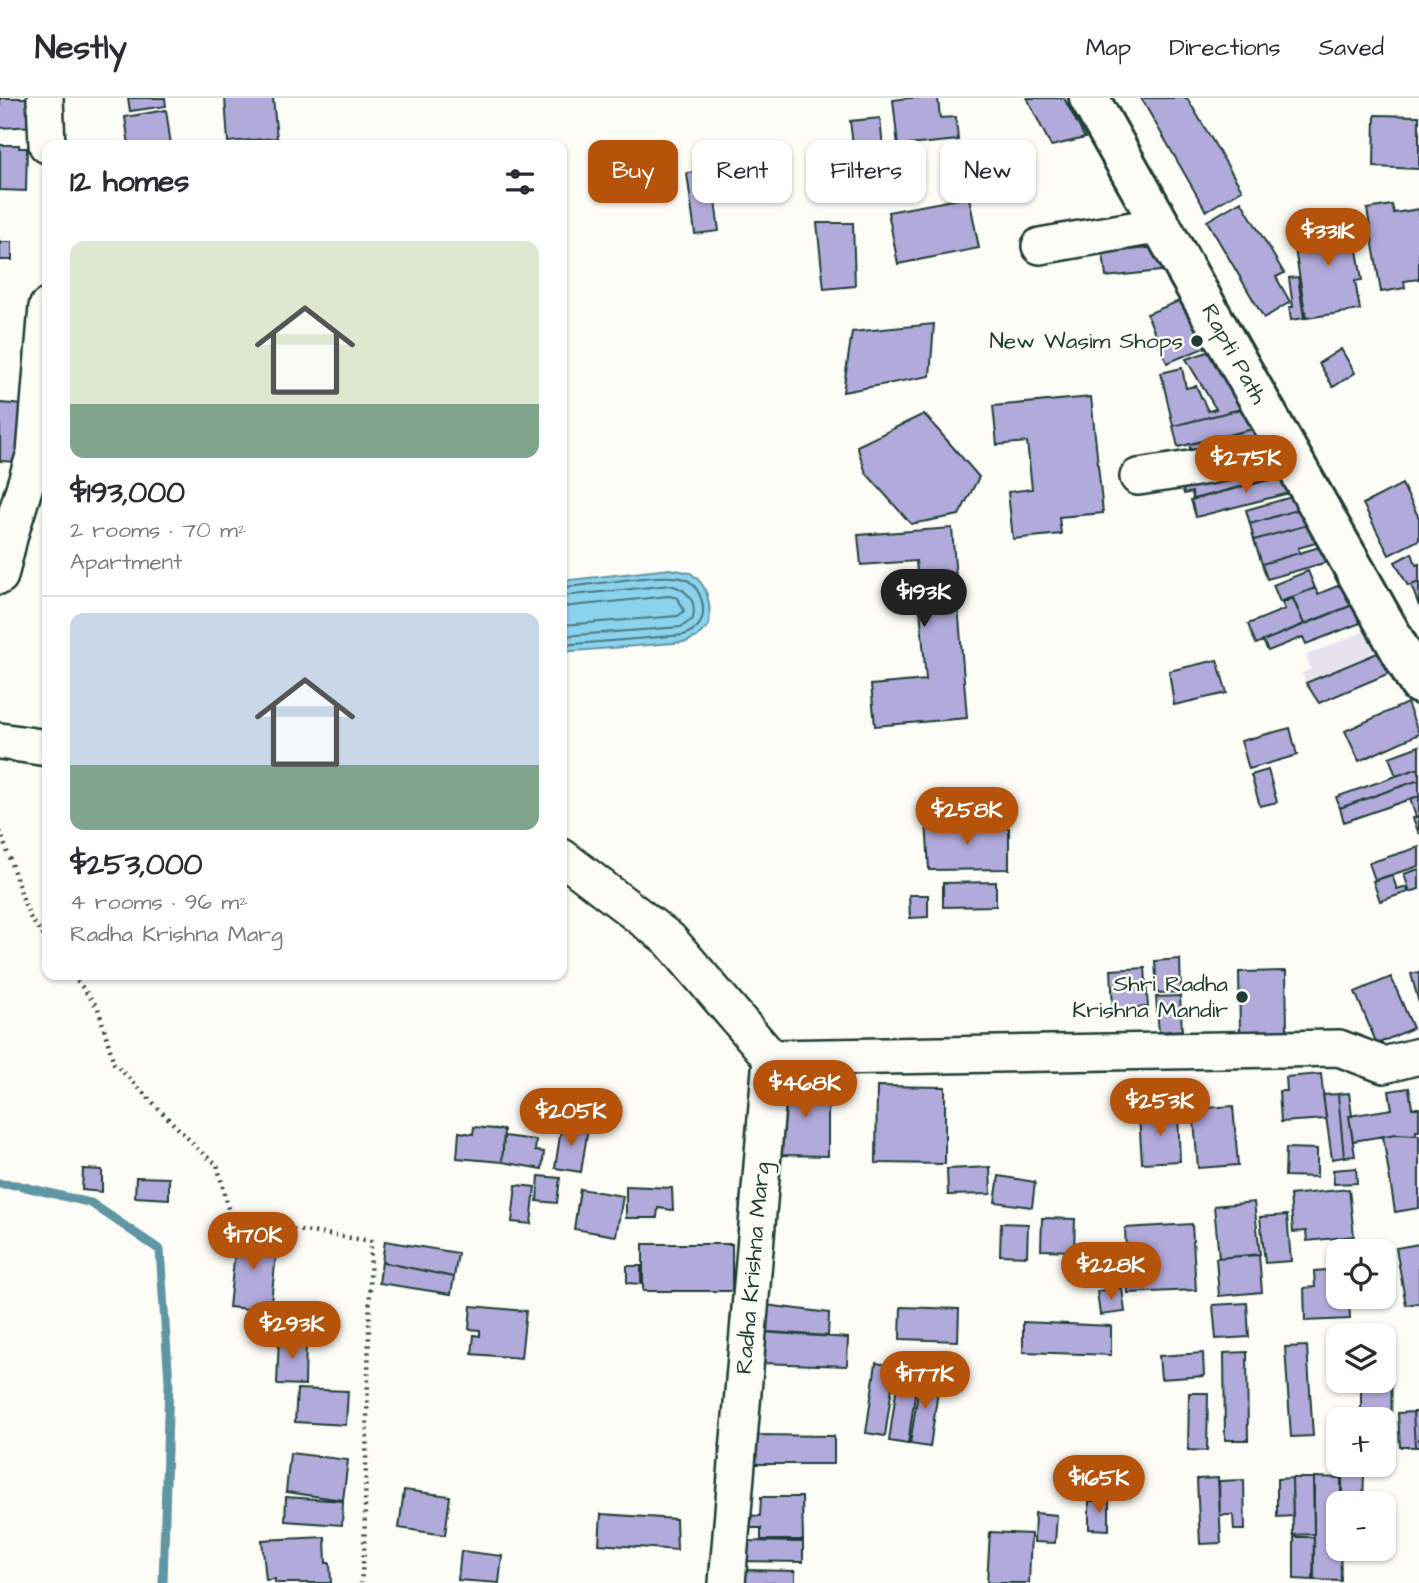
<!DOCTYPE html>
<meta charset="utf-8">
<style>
:root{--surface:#fff;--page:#f7f7f7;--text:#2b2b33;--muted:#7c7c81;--line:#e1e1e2;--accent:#b45309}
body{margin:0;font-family:"Architects Daughter",sans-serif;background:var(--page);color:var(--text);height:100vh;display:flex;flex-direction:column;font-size:26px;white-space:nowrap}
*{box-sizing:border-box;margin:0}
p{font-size:23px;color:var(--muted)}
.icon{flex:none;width:38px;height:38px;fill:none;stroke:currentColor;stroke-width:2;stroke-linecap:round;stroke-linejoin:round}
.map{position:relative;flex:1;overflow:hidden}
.details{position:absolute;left:42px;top:42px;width:525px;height:840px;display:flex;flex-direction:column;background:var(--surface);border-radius:14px;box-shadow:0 2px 5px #0004}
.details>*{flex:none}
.hud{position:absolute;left:588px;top:42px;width:665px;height:63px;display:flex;gap:14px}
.fabs{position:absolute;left:1326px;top:1141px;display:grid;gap:14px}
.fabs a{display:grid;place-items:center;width:70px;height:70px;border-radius:14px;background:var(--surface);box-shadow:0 2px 5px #0004;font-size:35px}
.price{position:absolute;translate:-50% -60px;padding:0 16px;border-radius:24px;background:var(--accent);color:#fff;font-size:23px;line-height:46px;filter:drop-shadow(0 2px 4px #0008)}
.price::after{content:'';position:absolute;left:50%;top:42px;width:21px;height:16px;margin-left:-10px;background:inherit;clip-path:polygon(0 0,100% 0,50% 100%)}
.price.current{background:#222;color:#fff}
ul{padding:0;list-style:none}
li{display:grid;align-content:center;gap:14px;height:371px;padding:0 28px}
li+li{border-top:2px solid var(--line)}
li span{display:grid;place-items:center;height:217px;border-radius:14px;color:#555}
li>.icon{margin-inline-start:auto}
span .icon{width:126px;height:126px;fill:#fffc;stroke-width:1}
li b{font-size:30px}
h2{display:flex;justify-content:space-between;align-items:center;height:84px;padding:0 28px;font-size:30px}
.chip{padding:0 24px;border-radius:14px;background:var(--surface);box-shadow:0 2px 5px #0004;font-size:24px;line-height:63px}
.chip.current{background:var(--accent);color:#fff}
header{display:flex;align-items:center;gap:42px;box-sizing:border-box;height:98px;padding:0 35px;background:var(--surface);border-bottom:2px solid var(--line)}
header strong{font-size:33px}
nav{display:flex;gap:38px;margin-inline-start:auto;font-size:24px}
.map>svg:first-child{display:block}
.built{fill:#e6e3ef}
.water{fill:#8bd2ed;stroke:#6096a3;stroke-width:2}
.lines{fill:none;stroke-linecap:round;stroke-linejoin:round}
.shore{stroke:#4a797e;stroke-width:2}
.stream{stroke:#6096a3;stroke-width:9}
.building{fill:#b2aadb;stroke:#1f3d34;stroke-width:2}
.minor-casing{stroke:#1f3d34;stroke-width:40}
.major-casing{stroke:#1f3d34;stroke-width:44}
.path{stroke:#1f3d34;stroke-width:4.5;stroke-dasharray:2 5;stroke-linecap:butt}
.minor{stroke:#fdfcf7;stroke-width:35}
.major{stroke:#fdfcf7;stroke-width:38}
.poi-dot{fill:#1f3d34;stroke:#fdfcf7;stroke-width:2.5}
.labels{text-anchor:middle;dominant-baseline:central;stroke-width:5;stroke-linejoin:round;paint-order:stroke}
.poi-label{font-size:23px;fill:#1f3d34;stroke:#fdfcf7;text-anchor:end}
.street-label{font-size:23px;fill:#1f3d34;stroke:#fdfcf7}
</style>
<header>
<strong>Nestly</strong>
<nav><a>Map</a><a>Directions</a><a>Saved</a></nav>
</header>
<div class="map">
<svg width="1419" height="1485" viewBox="0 0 1419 1485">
<rect width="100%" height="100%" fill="#fdfcf7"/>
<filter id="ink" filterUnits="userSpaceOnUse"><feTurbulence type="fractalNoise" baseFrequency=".0143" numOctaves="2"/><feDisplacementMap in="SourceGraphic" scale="14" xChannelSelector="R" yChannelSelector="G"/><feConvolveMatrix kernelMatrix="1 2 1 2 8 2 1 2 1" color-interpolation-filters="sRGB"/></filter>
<g filter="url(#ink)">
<path class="built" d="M1377,528L1387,551L1306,585L1302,575L1311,571L1306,557Z"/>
<path class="water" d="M670,471C677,473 687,473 692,476C709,488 711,509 709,527L697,539L686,544L562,554V483Z"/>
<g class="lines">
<path class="shore" d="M562,489C588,489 667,472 687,482C697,487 704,503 703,514C703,527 695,532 684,537L562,547
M562,498L670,487C687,491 697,502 693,521L681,529L562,538
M562,509L669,498L678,500L684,513L678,518L562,527"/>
<path class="stream" d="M0,1086L17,1087L91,1105L160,1152L169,1284L163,1485"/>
</g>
<path class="building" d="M0,0H34L36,28L0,30Z
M128,0H165L166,8L130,13Z
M225,0H273L277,40L228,44Z
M909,0H938L940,20L956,19L958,42L898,48L893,2Z
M1027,0H1064L1085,40L1051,48Z
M1141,0H1187L1242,92L1206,113Z
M166,12L171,47H129L125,19Z
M1375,17L1419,18V71L1374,69Z
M880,20L884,60L855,63L850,23Z
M0,47H19V50H27L26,93L0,92Z
M711,72L719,133L695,136L687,75Z
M969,99L979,150L898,166L888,114Z
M1241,103L1284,175L1276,179L1290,204L1264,220L1207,123Z
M1392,107L1394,115L1419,111V181L1404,183L1405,190L1381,194L1367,111Z
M1352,122L1362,182L1355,183L1360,212L1306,220L1292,132Z
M817,125H853L855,188L824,191Z
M0,144H12V162H0Z
M1166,148L1169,172L1106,179L1103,155Z
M1298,179L1304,220L1291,222L1289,209H1293L1289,180Z
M1189,199L1209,248L1167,265L1147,216Z
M934,226L930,278L843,294L852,234Z
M1220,250L1253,308L1173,328L1161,275L1182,270L1186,290L1196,288L1208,313L1216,311L1186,261Z
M1341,251L1355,275L1333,289L1319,265Z
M1091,299L1103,415L1059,419L1061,436L1013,441L1008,394L1032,391L1027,344L997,347L993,308Z
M0,305L24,307L20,364L0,363Z
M1253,308L1258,330L1178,349L1173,328Z
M924,316L979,379L959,417L911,426L866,375L857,348Z
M1266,328L1271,350L1194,369L1189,346Z
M1276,354L1282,378L1193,401L1192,394L1184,396L1182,388Z
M1296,375L1301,392L1196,419L1191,402Z
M1402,386L1419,420V442L1389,457L1363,406Z
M1309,394L1313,407L1250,426L1246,412Z
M1313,407L1318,424L1254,442L1250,426Z
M1318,424L1323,443L1298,450L1299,455L1262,466L1254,442Z
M952,430L967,620L875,628L871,587L926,582L916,463L861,467L858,437Z
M1333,445L1338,461L1267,481L1262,466Z
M1412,455L1416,467L1419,466V484L1408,488L1395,464Z
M1308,473L1315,490L1280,504L1273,487Z
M1357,480L1365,502L1304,526L1292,499L1315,490L1318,496Z
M1419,484V508L1411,487Z
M1293,500L1304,526L1256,546L1248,526L1285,511L1282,505Z
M1363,503L1371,521L1306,546L1303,539L1268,553L1263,543Z
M1387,551L1399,571L1319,605L1306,585Z
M1217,562L1227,595L1174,607L1169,573Z
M1407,605L1419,636L1359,663L1345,633Z
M1290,630L1297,657L1249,671L1241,643Z
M1419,648V670L1396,678L1389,659Z
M1419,670V682L1340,710L1336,699Z
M1268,672L1277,704L1260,708L1251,677Z
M1419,682V698L1344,724L1340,710Z
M1419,698V718L1416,719L1410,701Z
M1419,718V736L1413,720Z
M926,722L1009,730V771L929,772Z
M1419,749V768L1375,782L1369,765Z
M1419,771V791L1410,794L1404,776Z
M1392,777L1397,791L1407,788L1408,794L1380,803L1373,783Z
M996,784V808L943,809V785Z
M909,797H928V819L910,820Z
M1180,861L1181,894L1157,895L1155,863Z
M1145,870L1148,909L1113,911L1111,872Z
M1286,873L1287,934H1240L1239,874Z
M1419,874V905L1411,876Z
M1391,879L1413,930L1377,946L1355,894Z
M1180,898L1182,932L1159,934L1156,899Z
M1321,976L1326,1021L1281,1024L1279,993H1287L1286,979Z
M783,987H828V1058L782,1057Z
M877,988L945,989V1066L876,1065Z
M1409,990L1412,1010H1419V1033H1416V1037L1396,1036L1353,1043L1349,1018L1392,1011L1389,993Z
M1349,995L1352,1018H1349L1355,1058L1344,1059L1338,996Z
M1338,996L1344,1059L1332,1061L1323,997Z
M1233,1008L1238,1067L1198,1070L1193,1011Z
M1178,1016L1180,1063L1142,1065L1139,1018Z
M562,1025L588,1030L581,1074L555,1070Z
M474,1029L504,1032L502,1064L457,1060L459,1034L473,1036Z
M1396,1036L1419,1037V1110L1395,1114L1383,1038Z
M504,1038L536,1042L535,1053L544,1054L542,1071L502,1064Z
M1286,1050L1317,1051V1079L1285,1078Z
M990,1069L991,1096L948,1097L947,1071Z
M1356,1070L1357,1085L1334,1086L1333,1072Z
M83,1071L102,1072V1094L82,1092Z
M539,1078L560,1080L557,1105L537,1103Z
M999,1078L1035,1084L1032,1109L995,1104Z
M136,1079L169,1080V1101L135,1099Z
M516,1087L535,1089L531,1126L512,1124Z
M626,1088L672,1090L673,1112L658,1110L657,1120H626Z
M580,1091L623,1098L616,1138L574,1131Z
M1349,1091L1354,1138L1307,1143L1306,1133L1293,1134L1290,1097Z
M1254,1104L1260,1156L1219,1160L1214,1108Z
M1287,1117L1291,1163L1265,1165L1260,1119Z
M1042,1120L1075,1121L1074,1153L1041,1152Z
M1001,1125L1028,1126L1027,1158L1000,1157Z
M1192,1126L1196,1192L1128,1195L1125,1130Z
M237,1134L278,1139L270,1213L229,1209Z
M385,1143L458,1155L454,1179L382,1164Z
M643,1146H732V1193H643Z
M1419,1146V1205L1406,1207L1396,1150Z
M1259,1157L1262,1194L1219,1198L1216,1160Z
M382,1164L454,1179L451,1196L379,1185Z
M627,1168H641V1186L627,1185Z
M1339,1171V1199H1349L1350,1221L1305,1223L1304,1190L1315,1189L1314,1173Z
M1122,1190L1125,1214L1100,1217L1097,1193Z
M1247,1205L1249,1239L1216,1241L1213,1207Z
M757,1206L829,1215L828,1238L753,1233Z
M471,1208L526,1213L521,1260L472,1256L474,1237L480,1238V1232L469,1231Z
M901,1209L959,1211L958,1243L900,1241Z
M1023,1224L1111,1228V1257L1023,1254Z
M761,1234L848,1240L847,1268L760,1265Z
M279,1238L306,1239L305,1287L277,1286Z
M1307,1248L1313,1338L1291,1339L1285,1249Z
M1384,1252H1392L1391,1352H1384V1321H1361V1283H1384Z
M1247,1254L1248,1342H1225L1224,1255Z
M1203,1255L1204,1278L1161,1281L1159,1258Z
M876,1265L895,1268L885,1338L866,1335Z
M899,1273L918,1276L908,1346L889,1343Z
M921,1276L940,1279L930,1349L910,1346Z
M297,1291L348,1293L346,1327L295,1324Z
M1189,1295H1208L1207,1353L1188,1352Z
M1413,1314L1415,1349H1400L1398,1315Z
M1413,1314H1419V1349H1415Z
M755,1337L834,1338V1366H755Z
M290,1355L348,1362L343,1402L286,1394Z
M1342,1377H1364L1363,1405H1342Z
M1314,1379L1341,1380V1405H1339L1341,1483L1314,1482Z
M1218,1380L1221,1445L1200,1446L1197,1381Z
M1292,1380L1293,1418L1277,1419V1381Z
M1292,1380H1313L1314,1436L1293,1437Z
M1244,1382L1245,1432H1234L1233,1417H1220L1219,1383Z
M404,1392L450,1398L445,1437L399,1430Z
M286,1399L343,1403L342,1427L285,1423Z
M761,1399H802L803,1442H761V1430H743V1417L760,1418Z
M1089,1403H1109V1432L1089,1431Z
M1035,1415L1057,1417L1055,1445L1034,1444Z
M601,1416L676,1421L677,1452L599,1446Z
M990,1434L1031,1436L1029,1485H987Z
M325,1439L326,1465H330L331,1485H275V1481L266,1482L262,1442Z
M1294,1439H1314L1313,1482L1294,1481Z
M738,1443L803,1444V1464L738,1463Z
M461,1453L502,1458L499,1485L458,1482Z
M740,1472L795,1473V1485H739Z"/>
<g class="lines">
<defs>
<path id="minor" d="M45,0L47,47
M1040,148L1161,127
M1138,379C1187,371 1239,366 1285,347
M0,478L10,436L35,355L47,209
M0,643L47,650
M562,759L669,841L771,960
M727,1485L771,960L1339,950L1384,967L1419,958"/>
<path id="major" d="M1089,0L1419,586"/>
</defs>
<use href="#minor" class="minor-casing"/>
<use href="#major" class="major-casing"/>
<path class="path" d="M0,733L29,818L47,842
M73,877L98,910L114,965L204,1057L217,1066L231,1122L371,1143L364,1455L361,1485"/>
<use href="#minor" class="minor"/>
<use href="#major" class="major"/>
</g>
</g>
<g class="poi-dot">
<circle cx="1197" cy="243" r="7"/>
<circle cx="1242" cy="899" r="7"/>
</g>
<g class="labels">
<g class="poi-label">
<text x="1183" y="243">New Wasim Shops</text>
<text x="1228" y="886">Shri Radha<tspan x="1228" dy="26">Krishna Mandir</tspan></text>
</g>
<g class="street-label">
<text transform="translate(1234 256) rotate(61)">Rapti Path</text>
<text transform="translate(753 1170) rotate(-85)">Radha Krishna Marg</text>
</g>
</g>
</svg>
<div class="fabs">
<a><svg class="icon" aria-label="locate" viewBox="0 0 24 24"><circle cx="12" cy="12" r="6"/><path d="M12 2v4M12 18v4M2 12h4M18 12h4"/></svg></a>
<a><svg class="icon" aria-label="layers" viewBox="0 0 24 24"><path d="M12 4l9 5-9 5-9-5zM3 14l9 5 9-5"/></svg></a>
<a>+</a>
<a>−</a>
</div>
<b class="price" style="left:1328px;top:170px">$331K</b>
<b class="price" style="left:1246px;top:397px">$275K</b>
<b class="price current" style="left:924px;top:531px">$193K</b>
<b class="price" style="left:967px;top:749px">$258K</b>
<b class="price" style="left:805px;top:1022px">$468K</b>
<b class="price" style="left:1160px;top:1040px">$253K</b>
<b class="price" style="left:571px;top:1050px">$205K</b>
<b class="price" style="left:253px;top:1174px">$170K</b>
<b class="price" style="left:1111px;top:1204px">$228K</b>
<b class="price" style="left:292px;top:1263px">$293K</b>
<b class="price" style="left:925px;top:1313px">$177K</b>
<b class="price" style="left:1099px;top:1417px">$165K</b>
<div class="hud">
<a class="chip current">Buy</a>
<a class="chip">Rent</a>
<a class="chip">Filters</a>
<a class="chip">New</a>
</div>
<section class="details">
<h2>12 homes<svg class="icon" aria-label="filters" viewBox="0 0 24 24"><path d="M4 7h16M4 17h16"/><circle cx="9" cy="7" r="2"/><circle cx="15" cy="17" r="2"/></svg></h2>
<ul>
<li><span style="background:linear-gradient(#dfe7d0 75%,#7fa58c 0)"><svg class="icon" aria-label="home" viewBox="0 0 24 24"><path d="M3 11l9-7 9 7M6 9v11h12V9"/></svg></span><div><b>$193,000</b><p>2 rooms · 70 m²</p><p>Apartment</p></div></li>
<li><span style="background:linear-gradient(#c9d6e8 70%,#7fa58c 0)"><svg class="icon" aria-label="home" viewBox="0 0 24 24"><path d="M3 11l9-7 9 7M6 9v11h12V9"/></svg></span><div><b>$253,000</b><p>4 rooms · 96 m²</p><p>Radha Krishna Marg</p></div></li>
</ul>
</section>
</div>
